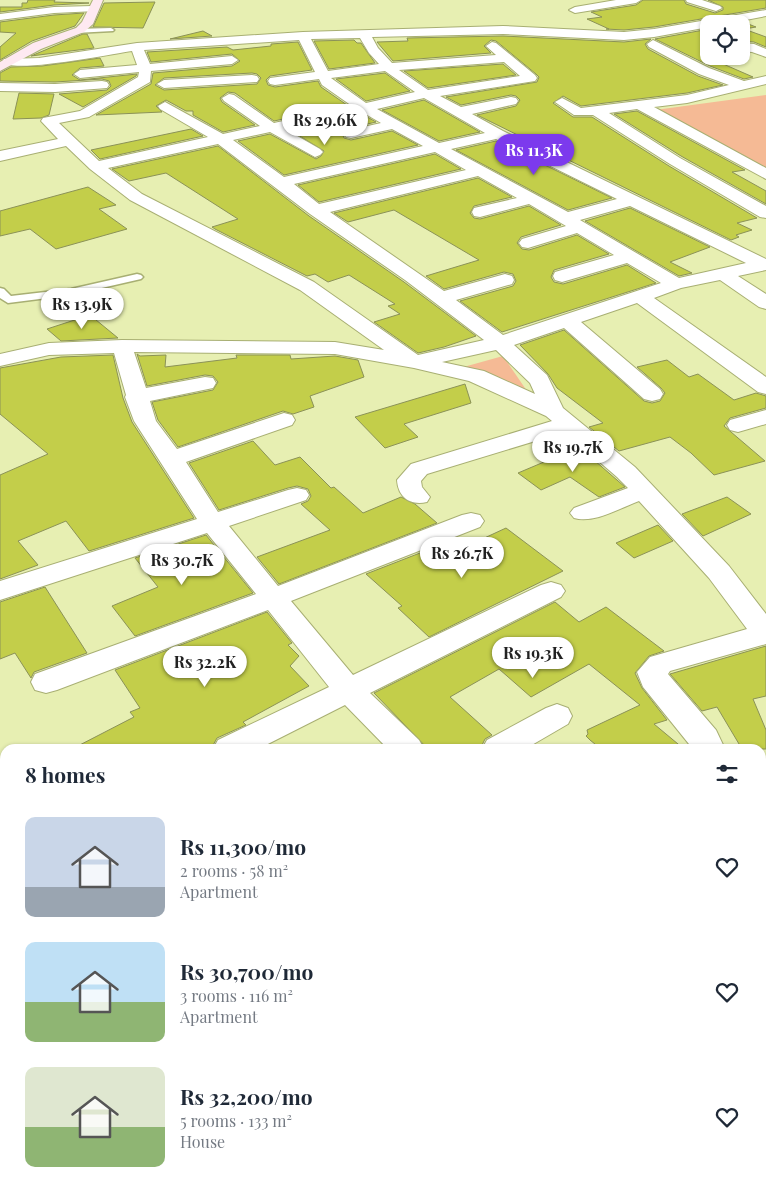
<!DOCTYPE html>
<meta charset="utf-8">
<style>
:root{--surface:#fff;--page:#f6f6f7;--text:#1f2937;--muted:#747a83;--accent:#7c3aed}
body{margin:0;font-family:"Playfair Display",serif;background:var(--page);color:var(--text);height:100vh;display:flex;flex-direction:column;font-size:19px;white-space:nowrap}
*{box-sizing:border-box;margin:0}
p{font-size:16px;color:var(--muted)}
.icon{flex:none;width:28px;height:28px;fill:none;stroke:currentColor;stroke-width:2;stroke-linecap:round;stroke-linejoin:round}
.map{position:relative;flex:1;overflow:hidden}
.drawer{position:absolute;left:0px;top:744px;width:766px;height:446px;display:flex;flex-direction:column;background:var(--surface);border-radius:15px 15px 0 0;box-shadow:0 1px 4px #0004}
.drawer>*{flex:none}
.fabs{position:absolute;left:700px;top:15px;display:grid;gap:10px}
.fabs a{display:grid;place-items:center;width:50px;height:50px;border-radius:10px;background:var(--surface);box-shadow:0 1px 4px #0004;font-size:25px}
.price{position:absolute;translate:-50% -42px;padding:0 11px;border-radius:18px;background:#fff;color:#222;font-size:16px;line-height:32px;filter:drop-shadow(0 1px 2px #0008)}
.price::after{content:'';position:absolute;left:50%;top:30px;width:15px;height:11px;margin-left:-8px;background:inherit;clip-path:polygon(0 0,100% 0,50% 100%)}
.price.selected{background:var(--accent);color:#fff}
ul{padding:0;list-style:none}
li{display:flex;align-items:center;gap:15px;height:125px;padding:0 25px}
li span{display:grid;place-items:center;flex:none;width:140px;height:100px;border-radius:10px;color:#555}
li>.icon{margin-inline-start:auto}
span .icon{width:60px;height:60px;fill:#fffc;stroke-width:1}
li b{font-size:21px}
h2{display:flex;justify-content:space-between;align-items:center;height:60px;padding:0 25px;font-size:21px}
.map>svg:first-child{display:block}
.green{fill:#f5ba95}
.building{fill:#c3ce4a;stroke:#8b9257;fill-rule:evenodd}
.lines{fill:none;stroke-linecap:round;stroke-linejoin:round}
.lane-casing{stroke:#a8af73;stroke-width:3}
.street-casing{stroke:#a8af73;stroke-width:2}
.secondary-casing{stroke:#a8af73;stroke-width:2}
.lane{fill:#fff;fill-rule:evenodd}
.street{fill:#fff;fill-rule:evenodd}
.secondary{fill:#fee9f1;fill-rule:evenodd}
</style>
<div class="map">
<svg width="766" height="1189" viewBox="0 0 766 1189">
<rect width="100%" height="100%" fill="#e7efb2"/>
<path class="green" d="M766,95V169L655,110Z
M503,356L527,391L460,368Z"/>
<path class="building" d="M28,0H55L54,2L89,3L54,5L0,12V7H22V3H27Z
M643,0H684L686,4L715,13L723,10V7L708,0H766V8L654,27L624,30L606,29H609L587,19L602,17L591,12L636,5Z
M155,2L143,28L93,27L104,3Z
M84,13L75,26L32,41L0,60V47L16,33L0,32V22L54,15Z
M743,22L756,27L744,29L766,37V47L754,42L741,41V24H736Z
M709,29V56H738L714,60L753,77L744,79L710,66L655,39Z
M203,31L212,36L170,39Z
M83,34H87L94,48L31,56Z
M503,36L624,42L651,39L645,44L648,49L698,76L723,85L687,93L581,106L563,96L553,103L573,117H592L669,166L757,218L737,223L752,230L736,235L739,237L731,240L477,115L516,106L520,100L516,96L511,95L461,105L446,97L537,82L539,77L536,74L496,41L491,40L484,46L491,53L393,61L377,42L408,41L407,38Z
M354,40L357,43H361L375,63L329,69L314,41Z
M298,42L312,70L270,76L266,80L268,85L275,87L318,81L321,87L347,105L274,121L235,93L228,92L220,98L222,102L255,125L223,132L193,115V111H186L166,100L156,106L162,112L96,115L151,84L153,73L232,66L240,61L232,54L151,62L147,52L227,47L233,50L271,46V44ZM252,73L257,74L261,78L257,84L164,90L155,85L164,78Z
M100,58L104,66L80,68L72,75L80,80L137,74L136,76L83,107L59,94L107,90L111,86L109,81L102,79L55,82L0,81V73L11,67L42,66Z
M503,64L516,75L428,88L404,71Z
M385,73L410,91L366,101L336,79Z
M19,93L54,94L49,115L41,118L13,119Z
M424,100L480,132L439,141L382,110Z
M637,111L745,170L732,172L766,191V204L681,156L614,114Z
M362,114L376,122L346,129L342,133L344,138L351,140L392,131L418,145L284,175L238,141L270,134L316,159L321,156L324,151L290,130Z
M191,129L203,136L100,159L91,150Z
M496,141L612,198L568,210L456,150Z
M218,146L309,216L404,282L476,336L444,347L418,353L374,322L400,314L388,306L395,304L349,275L328,282L315,274L307,276L215,229L212,227L238,219L166,173L129,181L112,169Z
M435,154L461,169L319,202L298,185Z
M478,178L512,197L474,206L470,213L474,218L480,219L529,206L561,225L521,237L517,243L522,249L529,250L577,235L609,254L554,270L551,277L554,282L563,284L627,265L656,283L502,332L460,301L513,286L516,281L513,274L504,272L444,289L426,276L479,260L394,210L348,222L334,213Z
M88,187L116,205L99,209L127,229L56,249L30,229L0,236V211Z
M630,208L710,247L670,262L692,273L679,276L585,221Z
M90,315L118,338L61,341L47,329Z
M564,330L644,401L652,403L660,401L665,393L661,388L637,367L667,360L689,377L698,374L734,400L756,393L766,396V408L730,418L724,426L765,461L714,475L691,453L670,437L619,451L589,427L603,423L557,388L548,374L520,345Z
M137,354L140,356L166,355L165,367L237,358L236,355H290L291,359L335,356L358,360L364,377L310,396L314,407L293,414L283,411L178,447L158,420L152,402L213,390L218,382L213,376L205,375L147,386Z
M113,355L123,398L132,422L194,518L89,551L66,521L18,541L38,565L0,579V475L48,454L0,414V368L61,357Z
M465,384L471,403L404,424L418,437L385,448L355,417Z
M253,441L275,465L300,457L331,488L334,487L363,513L401,497L415,504L437,523L279,584L257,557L330,530L301,504L308,501L311,496L308,489L297,486L288,488L219,510L189,463Z
M577,448L594,460L625,487L599,497L570,477L541,490L518,473Z
M727,497L751,514L703,536L682,514Z
M658,525L673,541L634,558L616,543Z
M506,528L563,571L429,637L398,608L402,606L366,574L456,539L465,547Z
M206,535L253,593L135,636L112,606L158,587L135,558Z
M45,587L87,653L34,672L31,678L15,653L0,659V602Z
M555,602L579,622L606,607L664,651L649,656L635,673L642,688L667,720L654,724L684,749H601L590,740L586,736L588,734L587,730L640,705L589,664L531,697L499,669L450,697L492,735L485,739L480,749H428L374,693Z
M267,612L292,643L288,645L299,656L290,666L309,686L243,722L246,725L217,738L211,749H72L134,717L130,712L140,708L115,670Z
M766,646V696L753,699L766,730V749H742L717,707L702,711L670,674Z"/>
<g class="lines">
<defs>
<path id="lane" d="M111,28L114,30L113,31L75,33L72,31L75,29Z
M137,274L141,275L143,277L141,279L71,295L8,303L0,298V288L4,289L11,296L71,289Z
M435,1185H461L463,1189H437Z"/>
<path id="street" d="M616,0H641L636,3L575,13L569,10L575,7Z
M686,0H702L720,6L722,8L716,11L687,2Z
M93,6L97,7L99,9L97,11L54,13L0,20V14L54,7Z
M766,10V16L725,24H709V27L654,37L624,40L503,34L372,37L378,48L392,63L496,55L486,46L492,42L496,43L535,75L537,78L535,81L440,96L461,107L511,97L516,98L518,101L516,104L472,114L503,131L766,259V270L738,276L766,294V309L759,307L720,280L681,288L654,298L766,377V394L758,392L637,303L581,322L660,389L663,394L660,399L652,401L644,399L564,328L514,345L547,375L563,408L635,467L729,566L766,614V644L670,671L668,674L716,730L725,749H693L643,687L637,672L650,657L747,629L709,578L639,501C620,508 594,524 574,518L570,513L574,508L628,488L617,477L565,432L427,474L421,481L422,487L430,497L427,502C410,506 398,497 397,480L411,464L552,421L546,416L469,381L414,368L335,354L134,352L146,388L205,377L213,378L216,383L213,388L150,401L156,421L177,449L284,413L292,415L295,420L292,425L186,462L218,512L288,490L297,488L306,490L309,495L306,500L229,526L278,586L462,515L471,513L480,515L484,521L480,527L291,601L353,675L541,585L551,582L561,585L565,591L561,597L370,693L419,740L424,749H388L345,705L258,749H213L218,740L329,687L268,610L57,690L46,693L35,690L31,682L35,674L256,594L207,533L0,600V581L197,519L134,421L125,397L126,395L114,353L49,355L0,366V354L49,343L122,340L335,342L384,350L300,290L130,200L90,169L66,146L0,161V151L58,139L41,121L43,118L80,111L138,77L139,72L80,78L74,74L80,70L137,65L132,51C112,54 12,74 2,62L4,59L39,58L137,43L303,32L503,26L624,32L654,29ZM360,38L369,53L379,64L328,71L311,39ZM299,40L315,72L270,78L268,81L270,84L275,85L319,79L322,85L352,106L274,123L234,95L229,94L222,98L224,101L260,126L223,134L165,102L158,106L160,109L208,137L99,161L59,123L89,117L150,82L151,71L232,64L238,60L232,56L150,64L144,50ZM504,62L520,76L428,90L399,70ZM385,71L415,92L366,103L331,78ZM424,98L485,133L439,143L377,109ZM362,112L381,123L346,131L344,134L346,137L351,138L392,129L423,146L284,177L233,140L270,132L315,157L320,155L323,152L320,149L285,129ZM496,139L617,199L568,212L451,149ZM218,144L310,214L405,280L484,340L418,355L314,282L142,194L108,168ZM435,152L466,170L319,204L294,184ZM478,176L517,198L474,208L472,212L474,216L480,217L529,204L566,226L522,239L519,243L522,247L528,248L577,233L614,255L555,272L553,276L555,280L562,282L627,263L661,283L503,335L456,300L512,284L514,280L512,276L505,274L444,291L330,212ZM630,206L746,263L679,278L580,220ZM496,350L530,383L535,394L484,371L442,362Z
M653,40L709,68L744,81L766,76V84L687,103L654,107L766,168V179L637,109L609,113L680,158L766,206V218L760,217L670,164L593,115H574L555,102L562,98L581,108L687,95L729,85L699,74L649,47L647,44Z
M741,43L754,44L766,49V57L752,52L741,51Z
M252,75L257,76L259,79L257,82L164,88L157,84L164,80Z
M102,81L107,82L109,85L107,88L55,92L0,91V83L55,84Z
M766,410V424L738,432L730,430L727,425L730,420Z
M557,704L568,708L572,716L568,724L525,749H482L487,740L546,708Z
M5,843V874L0,876V845Z
M766,938V972L761,974V940Z
M5,1015V1054L0,1056V1017Z
M761,1036L766,1038V1083L761,1081Z
M77,1185H121L123,1189H79Z
M143,1185H194L192,1189H141Z
M271,1185H315L317,1189H273Z"/>
<path id="secondary" d="M93,0H103L93,24L84,32L41,49L0,71V62L33,43L76,28L82,22Z"/>
</defs>
<use href="#lane" class="lane-casing"/>
<use href="#street" class="street-casing"/>
<use href="#secondary" class="secondary-casing"/>
<use href="#lane" class="lane"/>
<use href="#street" class="street"/>
<use href="#secondary" class="secondary"/>
</g>
</svg>
<div class="fabs">
<a><svg class="icon" aria-label="locate" viewBox="0 0 24 24"><circle cx="12" cy="12" r="6"/><path d="M12 2v4M12 18v4M2 12h4M18 12h4"/></svg></a>
</div>
<b class="price" style="left:325px;top:146px">Rs 29.6K</b>
<b class="price selected" style="left:534px;top:176px">Rs 11.3K</b>
<b class="price" style="left:82px;top:330px">Rs 13.9K</b>
<b class="price" style="left:573px;top:473px">Rs 19.7K</b>
<b class="price" style="left:462px;top:579px">Rs 26.7K</b>
<b class="price" style="left:182px;top:586px">Rs 30.7K</b>
<b class="price" style="left:533px;top:679px">Rs 19.3K</b>
<b class="price" style="left:205px;top:688px">Rs 32.2K</b>
<section class="drawer">
<h2>8 homes<svg class="icon" aria-label="filters" viewBox="0 0 24 24"><path d="M4 7h16M4 17h16"/><circle cx="9" cy="7" r="2"/><circle cx="15" cy="17" r="2"/></svg></h2>
<ul>
<li><span style="background:linear-gradient(#c9d6e8 70%,#9aa5b1 0)"><svg class="icon" aria-label="home" viewBox="0 0 24 24"><path d="M3 11l9-7 9 7M6 9v11h12V9"/></svg></span><div><b>Rs 11,300/mo</b><p>2 rooms · 58 m²</p><p>Apartment</p></div><svg class="icon" aria-label="heart" viewBox="0 0 24 24"><path d="M12 20l-8-8c-3-5 5-10 8-4 3-6 11-1 8 4z"/></svg></li>
<li><span style="background:linear-gradient(#bfe0f5 60%,#8fb573 0)"><svg class="icon" aria-label="home" viewBox="0 0 24 24"><path d="M3 11l9-7 9 7M6 9v11h12V9"/></svg></span><div><b>Rs 30,700/mo</b><p>3 rooms · 116 m²</p><p>Apartment</p></div><svg class="icon" aria-label="heart" viewBox="0 0 24 24"><path d="M12 20l-8-8c-3-5 5-10 8-4 3-6 11-1 8 4z"/></svg></li>
<li><span style="background:linear-gradient(#dfe7d0 60%,#8fb573 0)"><svg class="icon" aria-label="home" viewBox="0 0 24 24"><path d="M3 11l9-7 9 7M6 9v11h12V9"/></svg></span><div><b>Rs 32,200/mo</b><p>5 rooms · 133 m²</p><p>House</p></div><svg class="icon" aria-label="heart" viewBox="0 0 24 24"><path d="M12 20l-8-8c-3-5 5-10 8-4 3-6 11-1 8 4z"/></svg></li>
</ul>
</section>
</div>
